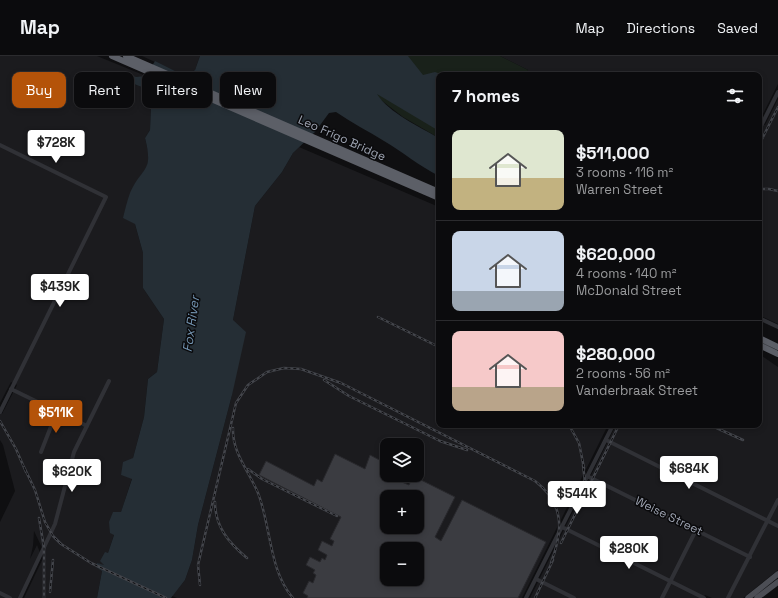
<!DOCTYPE html>
<meta charset="utf-8">
<style>
:root{--surface:#0b0b0d;--page:#141416;--text:#f1f3f6;--muted:#9a9b9d;--line:#2b2b2e;--accent:#b45309}
body{margin:0;font-family:"Space Grotesk",sans-serif;background:var(--page);color:var(--text);height:100vh;display:flex;flex-direction:column;font-size:15px;white-space:nowrap}
*{box-sizing:border-box;margin:0}
p{font-size:13px;color:var(--muted)}
.icon{flex:none;width:22px;height:22px;fill:none;stroke:currentColor;stroke-width:2;stroke-linecap:round;stroke-linejoin:round}
.map{position:relative;flex:1;overflow:hidden}
.side{position:absolute;left:436px;top:16px;width:326px;height:356px;display:flex;flex-direction:column;background:var(--surface);border-radius:8px;box-shadow:0 2px 6px #0003,0 0 0 1px var(--line)}
.side>*{flex:none}
.hud{position:absolute;left:12px;top:16px;width:364px;height:36px;display:flex;gap:8px}
.tools{position:absolute;left:380px;top:382px;display:grid;gap:8px}
.tools a{display:grid;place-items:center;width:44px;height:44px;border-radius:8px;background:var(--surface);box-shadow:0 2px 6px #0003,0 0 0 1px var(--line);font-size:20px}
.price{position:absolute;translate:-50% -34px;padding:0 9px;border-radius:4px;background:#fff;color:#222;font-size:13px;line-height:26px;filter:drop-shadow(0 1px 2px #0008)}
.price::after{content:'';position:absolute;left:50%;top:24px;width:12px;height:9px;margin-left:-6px;background:inherit;clip-path:polygon(0 0,100% 0,50% 100%)}
.price.selected{background:var(--accent);color:#fff}
ul{padding:0;list-style:none}
li{display:flex;align-items:center;gap:12px;height:100px;padding:0 16px}
li+li{border-top:1px solid var(--line)}
li span{display:grid;place-items:center;flex:none;width:112px;height:80px;border-radius:8px;color:#555}
li>.icon{margin-inline-start:auto}
span .icon{width:48px;height:48px;fill:#fffc;stroke-width:1}
li b{font-size:17px}
h2{display:flex;justify-content:space-between;align-items:center;height:48px;padding:0 16px;font-size:17px}
.tag{padding:0 14px;border-radius:8px;background:var(--surface);box-shadow:0 2px 6px #0003,0 0 0 1px var(--line);font-size:14px;line-height:36px}
.tag.selected{background:var(--accent);color:#fff}
header{display:flex;align-items:center;gap:24px;box-sizing:border-box;height:56px;padding:0 20px;background:var(--surface);border-bottom:1px solid var(--line)}
header strong{font-size:19px}
nav{display:flex;gap:22px;margin-inline-start:auto;font-size:14px}
.map>svg:first-child{display:block}
.built{fill:#1b1b1e;fill-rule:evenodd}
.green{fill:#19211a}
.water{fill:#252e35}
.building{fill:#3b3c41;stroke:#29292d;fill-rule:evenodd}
.lines{fill:none;stroke-linecap:round;stroke-linejoin:round}
.minor{stroke:#303136;stroke-width:4}
.major{stroke:#4c4e55;stroke-width:5.5}
.highway{stroke:#5c5f67;stroke-width:6}
.rail-casing{stroke:#43454b;stroke-width:2.5}
.rail{stroke:#0a0a0c;stroke-width:1;stroke-dasharray:3;stroke-linecap:butt}
.labels{text-anchor:middle;dominant-baseline:central;stroke-width:3;stroke-linejoin:round;paint-order:stroke}
.street-label{font-size:12px;fill:#9fa5b3;stroke:#0a0a0c}
.water-label{font-size:13px;font-style:italic;fill:#7394b1;stroke:#0a0a0c}
</style>
<header>
<strong>Map</strong>
<nav><a>Map</a><a>Directions</a><a>Saved</a></nav>
</header>
<div class="map">
<svg width="778" height="542" viewBox="0 0 778 542">
<rect width="100%" height="100%" fill="#0f0f11"/>
<path class="built" d="M0,0H97L146,20L124,24L144,32L151,50L150,74L145,82L149,99L147,112L131,136L135,168L143,197V232L164,263L157,316L148,323L144,361L133,402L121,419L132,422L104,510L97,507L102,515L97,542H24L45,498L34,475L33,490L30,503L37,489L41,499L20,542H0V466L15,435L3,389L0,384V354L2,358L17,329L11,326L0,347Z
M142,0H200L195,14L185,20Z
M500,0H778V28L759,66L765,69L778,43V268L759,259V19H526L528,14Z
M299,91L439,151V369H608L522,542H177L172,540L185,524L192,504L198,469L232,339L233,264L255,150L282,116L293,97ZM387,389H417V419H387ZM387,441H417V471H387ZM387,493H417V523H387Z
M759,298L778,311V514L743,542H712L705,539L703,542H530L616,369H759Z"/>
<path class="green" d="M337,0H500L528,14L526,19H439V82L403,61L381,44Z"/>
<path class="water" d="M200,0H408L423,19L435,16L443,19H439V75L377,38C389,57 420,71 439,82V120C419,110 403,96 384,85C368,75 352,67 336,56L329,57L315,76L293,97L282,116L255,150L233,264L246,276L232,339L198,469L192,504L185,524L171,542H97L102,515L96,511L97,507L104,509L100,505L105,496L108,497L114,479L110,477L109,466L113,456H121L132,423L121,419L123,406L133,402L144,361L148,323L157,316L164,263L143,232V197L135,168L123,162C125,154 127,145 130,137C142,110 154,117 145,82L150,74L151,50L144,32L124,24L128,18L136,21L146,20L155,5L185,20L195,14Z"/>
<path class="building" d="M335,398L365,413L370,399L387,408V419H399L397,424L409,429L413,420L455,441L435,481L441,485L462,444L546,486L518,542H307L308,540L303,537L309,525L313,527L316,519L313,517L315,514L306,509L310,501L320,506L322,502L325,504L327,499L318,494L322,485L332,490L334,485L330,483L341,461L259,419L266,405L314,430L317,423L322,426ZM387,441H417V471H387ZM387,493H417V523H387Z"/>
<g class="lines">
<path class="minor" d="M759,74L778,36
M0,89L106,141L0,356
M759,262L778,271
M11,333L87,370
M606,384L778,470
M41,396L57,355
M587,420L750,501
M562,471L704,542
M536,523L574,542
M0,537L10,542
M20,542L55,468L74,396L109,325
M526,542L613,369
M662,542L696,474
M728,542L778,444"/>
<path class="major" d="M748,542L778,518
M757,542L778,526"/>
<path class="highway" d="M112,0L439,142
M126,0L439,136
M759,282L778,291
M759,289L778,298"/>
<defs>
<path id="rail" d="M759,89L778,51
M759,133H769L778,135
M378,261L439,291
M324,324L349,340L440,385L467,394
M0,365L16,393L26,416
M569,369L579,387L584,412
M710,369L743,384
M233,372C232,397 249,415 258,437C271,470 269,515 293,542
M24,411L35,434L45,466L53,480L61,488L91,507L166,542
M248,413L262,423L337,460
M583,439L585,426L583,409
M215,446C215,471 229,487 247,502
M39,462L44,492V542
M561,487L619,369
M200,529L198,509L201,496L236,347L248,329L267,316L284,312L301,313L341,327L535,425C565,448 563,475 551,507
M50,536L53,504
M535,542L553,504"/>
</defs>
<use href="#rail" class="rail-casing"/>
<use href="#rail" class="rail"/>
</g>
<g class="labels">
<g class="street-label">
<text transform="translate(342 82) rotate(24)">Leo Frigo Bridge</text>
<text transform="translate(669 460) rotate(26)">Weise Street</text>
</g>
<g class="water-label">
<text transform="translate(191 268) rotate(-82)">Fox River</text>
</g>
</g>
</svg>
<div class="tools">
<a><svg class="icon" aria-label="layers" viewBox="0 0 24 24"><path d="M12 4l9 5-9 5-9-5zM3 14l9 5 9-5"/></svg></a>
<a>+</a>
<a>−</a>
</div>
<b class="price" style="left:56px;top:108px">$728K</b>
<b class="price" style="left:60px;top:252px">$439K</b>
<b class="price selected" style="left:56px;top:378px">$511K</b>
<b class="price" style="left:689px;top:434px">$684K</b>
<b class="price" style="left:72px;top:437px">$620K</b>
<b class="price" style="left:577px;top:459px">$544K</b>
<b class="price" style="left:629px;top:514px">$280K</b>
<div class="hud">
<a class="tag selected">Buy</a>
<a class="tag">Rent</a>
<a class="tag">Filters</a>
<a class="tag">New</a>
</div>
<section class="side">
<h2>7 homes<svg class="icon" aria-label="filters" viewBox="0 0 24 24"><path d="M4 7h16M4 17h16"/><circle cx="9" cy="7" r="2"/><circle cx="15" cy="17" r="2"/></svg></h2>
<ul>
<li><span style="background:linear-gradient(#dfe7d0 60%,#c2b280 0)"><svg class="icon" aria-label="home" viewBox="0 0 24 24"><path d="M3 11l9-7 9 7M6 9v11h12V9"/></svg></span><div><b>$511,000</b><p>3 rooms · 116 m²</p><p>Warren Street</p></div></li>
<li><span style="background:linear-gradient(#c9d6e8 75%,#9aa5b1 0)"><svg class="icon" aria-label="home" viewBox="0 0 24 24"><path d="M3 11l9-7 9 7M6 9v11h12V9"/></svg></span><div><b>$620,000</b><p>4 rooms · 140 m²</p><p>McDonald Street</p></div></li>
<li><span style="background:linear-gradient(#f6c9c9 70%,#b9a48a 0)"><svg class="icon" aria-label="home" viewBox="0 0 24 24"><path d="M3 11l9-7 9 7M6 9v11h12V9"/></svg></span><div><b>$280,000</b><p>2 rooms · 56 m²</p><p>Vanderbraak Street</p></div></li>
</ul>
</section>
</div>
